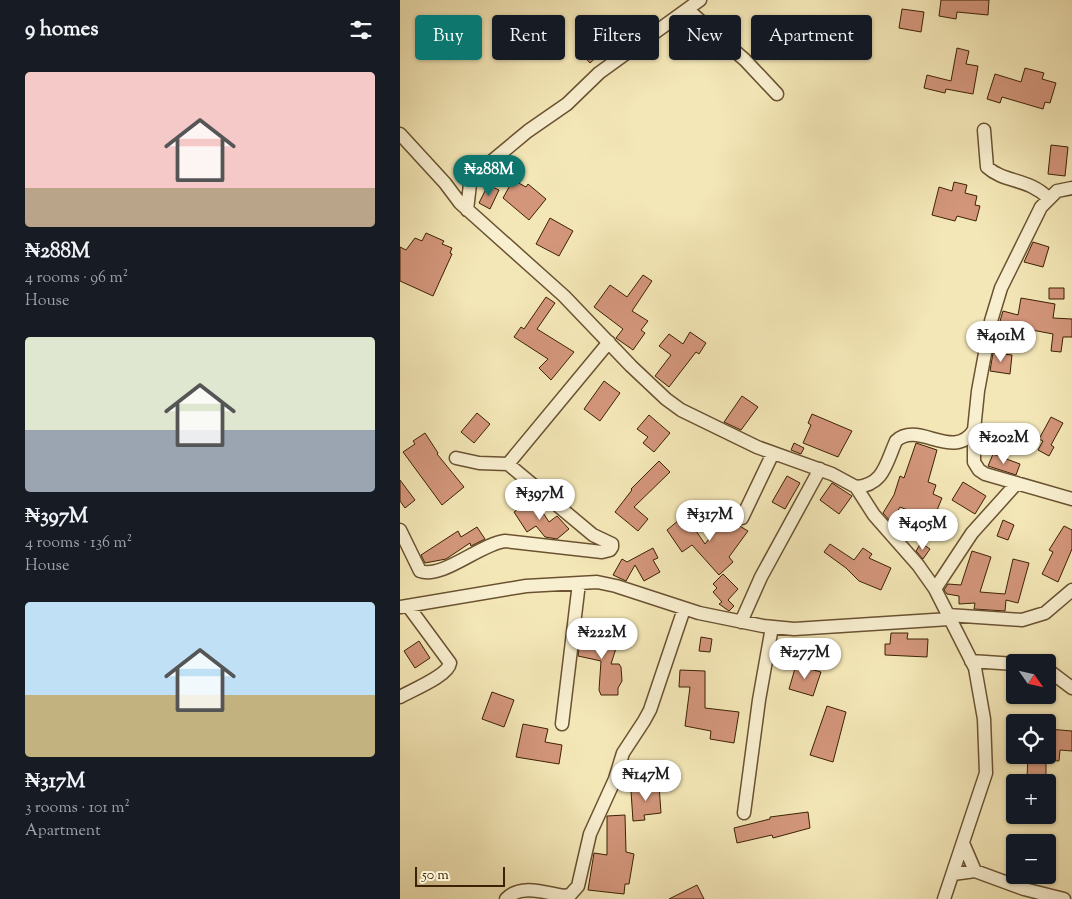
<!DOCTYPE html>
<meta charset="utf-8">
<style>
:root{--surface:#171b24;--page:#242831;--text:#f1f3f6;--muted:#9ea1a6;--accent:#0f766e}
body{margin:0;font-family:"Sorts Mill Goudy",serif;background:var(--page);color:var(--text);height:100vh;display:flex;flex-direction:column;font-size:19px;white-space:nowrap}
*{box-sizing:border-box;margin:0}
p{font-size:16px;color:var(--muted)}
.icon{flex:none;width:28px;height:28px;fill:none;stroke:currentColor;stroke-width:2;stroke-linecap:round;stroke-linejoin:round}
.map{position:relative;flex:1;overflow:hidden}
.details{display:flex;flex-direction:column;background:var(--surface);width:400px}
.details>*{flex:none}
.top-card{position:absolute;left:15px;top:15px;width:475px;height:45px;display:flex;gap:10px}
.needle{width:32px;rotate:124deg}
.fabs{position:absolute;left:606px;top:654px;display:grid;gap:10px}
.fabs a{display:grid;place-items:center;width:50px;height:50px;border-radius:5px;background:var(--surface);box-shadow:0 1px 4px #0004;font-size:25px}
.scale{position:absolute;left:15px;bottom:12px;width:90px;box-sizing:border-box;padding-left:5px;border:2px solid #3c2104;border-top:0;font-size:14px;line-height:18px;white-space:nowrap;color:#3c2104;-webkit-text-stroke:4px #f8efd0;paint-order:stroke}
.price{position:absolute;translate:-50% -42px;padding:0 11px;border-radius:18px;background:#fff;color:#222;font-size:16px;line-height:32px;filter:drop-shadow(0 1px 2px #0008)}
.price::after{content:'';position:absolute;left:50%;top:30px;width:15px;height:11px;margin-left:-8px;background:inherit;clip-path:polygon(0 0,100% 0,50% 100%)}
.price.current{background:var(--accent);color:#fff}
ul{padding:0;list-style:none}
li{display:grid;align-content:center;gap:10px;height:265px;padding:0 25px}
li span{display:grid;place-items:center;height:155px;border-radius:5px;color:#555}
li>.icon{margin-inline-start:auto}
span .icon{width:90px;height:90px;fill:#fffc;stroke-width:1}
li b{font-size:21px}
h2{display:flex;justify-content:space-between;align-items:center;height:60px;padding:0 25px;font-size:21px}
.chip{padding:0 18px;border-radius:5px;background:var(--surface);box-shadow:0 1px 4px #0004;font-size:18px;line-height:45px}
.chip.current{background:var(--accent);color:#fff}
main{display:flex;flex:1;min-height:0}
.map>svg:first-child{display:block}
.building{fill:#d3967b;stroke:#3c2104}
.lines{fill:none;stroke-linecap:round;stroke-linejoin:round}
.minor-casing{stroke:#6a5231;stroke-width:15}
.minor{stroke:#f8efd0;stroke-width:12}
</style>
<main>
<section class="details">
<h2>9 homes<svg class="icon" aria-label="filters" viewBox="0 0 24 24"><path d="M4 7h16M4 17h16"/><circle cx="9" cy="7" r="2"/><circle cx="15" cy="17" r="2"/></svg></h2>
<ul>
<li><span style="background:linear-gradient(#f6c9c9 75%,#b9a48a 0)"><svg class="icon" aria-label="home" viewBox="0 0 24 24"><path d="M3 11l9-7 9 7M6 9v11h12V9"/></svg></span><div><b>₦288M</b><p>4 rooms · 96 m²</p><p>House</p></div></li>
<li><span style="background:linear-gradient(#dfe7d0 60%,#9aa5b1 0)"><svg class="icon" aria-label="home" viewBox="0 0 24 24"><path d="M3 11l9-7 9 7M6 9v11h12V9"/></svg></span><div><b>₦397M</b><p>4 rooms · 136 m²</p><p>House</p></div></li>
<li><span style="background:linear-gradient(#bfe0f5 60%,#c2b280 0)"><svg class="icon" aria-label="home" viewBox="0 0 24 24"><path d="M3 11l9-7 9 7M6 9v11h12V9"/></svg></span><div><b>₦317M</b><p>3 rooms · 101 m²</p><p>Apartment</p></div></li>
</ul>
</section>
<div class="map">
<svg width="672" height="899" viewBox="0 0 672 899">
<rect width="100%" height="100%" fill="#f4e7b7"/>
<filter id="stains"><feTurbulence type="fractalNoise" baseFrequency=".004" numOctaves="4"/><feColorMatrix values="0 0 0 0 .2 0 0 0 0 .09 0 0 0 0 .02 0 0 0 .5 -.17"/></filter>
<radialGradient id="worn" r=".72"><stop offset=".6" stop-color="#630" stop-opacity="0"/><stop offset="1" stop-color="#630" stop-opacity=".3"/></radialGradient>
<path class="building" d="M541,0H589L588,15L557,12L556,19L539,16Z
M502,9L524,12L521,32L499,28Z
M197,27L212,43L190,63L175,47Z
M48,28L66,41L56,55L38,42Z
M557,48L569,51L566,64L578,66L573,94L546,89L545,93L524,88L527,75L551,81Z
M625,68L644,73L642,79L656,83L650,103L645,102L643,109L602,97L600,103L587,99L595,74L621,82Z
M651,145L668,147L665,176L648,174Z
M113,180L126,187L128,184L146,199L129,220L103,198Z
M554,182L567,185L565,193L577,196L575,205L580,206L576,221L557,216L555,221L532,215L539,187L552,191Z
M88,185L99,190L90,209L79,203Z
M150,218L173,231L159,256L136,244Z
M26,233L44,241L42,244L52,248L50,253L52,254L33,296L0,281V247L6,250L15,238L22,241Z
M633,242L649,247L643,267L624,262Z
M243,275L252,281L232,311L248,321L241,330L245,333L233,350L216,338L223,329L194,307L210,285L227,297Z
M649,288H664V299H649Z
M146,297L155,303L137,329L174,352L151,380L139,368L148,359L114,337L121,327L124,329Z
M621,298L655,304L653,318L672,319V337H663L661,352L651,351L653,334L616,327L600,321L603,311L618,315Z
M290,332L306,343L299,354L296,352L269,387L255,376L271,355L259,346L269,334L283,344Z
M593,353L612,355L610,374L590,371Z
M204,381L220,393L200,421L184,409Z
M342,396L358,407L341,430L324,422Z
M77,413L90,424L74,443L61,432Z
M412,414L452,431L438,457L403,443L411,425L408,423Z
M249,415L270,433L254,452L243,443L248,437L237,429Z
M651,417L663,423L651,445L654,447L649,456L638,450L643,441L639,439Z
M25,433L38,453L37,454L64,487L42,505L3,452L15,444L13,441Z
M394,443L404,448L401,454L391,450Z
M516,443L537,450L528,482L536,485L533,494L542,498L533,520L500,507L491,522L483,513L494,495L500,476L504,478Z
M593,454L620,464L616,475L588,466Z
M259,461L270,472L234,507L248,519L238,531L215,512L232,490L231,489Z
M387,476L400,483L385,509L372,502Z
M0,480L15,500L5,508L0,501Z
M563,482L586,496L575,514L552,500Z
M432,483L452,496L439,514L420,500Z
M131,500L135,507L138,505L149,522L157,516L169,529L157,539L145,537L136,526L127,532L114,512Z
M285,515L305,544L328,515L338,525L348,531L329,557L333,562L319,575L292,545L282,552L267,530Z
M603,520L614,525L608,540L597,536Z
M664,526L672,530V549L658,582L642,574L653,552L649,550Z
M77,527L85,539L71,546L70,543L46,559L25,563L21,555L58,531L61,537Z
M521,543L530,549L523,559L516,551Z
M430,544L454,560L463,548L472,554L469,558L491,568L481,590L459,581L446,568L424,552Z
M253,548L258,558L253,560L260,572L244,581L235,565L226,581L213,575L222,559L227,562Z
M572,551L591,557L580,592L605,594L613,559L629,563L618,603L606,600L605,611L574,609L575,603L559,604V596L547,594L544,590L548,584L561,585Z
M323,574L338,589L328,600L334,606L329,611L319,604L322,602L313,592L317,588L313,584Z
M182,629L195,632V635L219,639L211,664H219L221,667L222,681L218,688V695H201L199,690L201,661L178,656Z
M491,633H508L507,639H528L527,657L485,655V644H490Z
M301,637L312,639L310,652L299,651Z
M19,641L30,658L15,668L4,651Z
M396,665L421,672L413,696L389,689Z
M280,670L305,671V708L339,712L334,743L310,739L311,731L285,726L290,687H279Z
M92,692L114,700L104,727L82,719Z
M427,706L446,712L433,762L410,755Z
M123,724L148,729L145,742L162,745L159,764L116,757Z
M648,729L672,731V751L660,750L659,761L648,760Z
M628,755H646V779L627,778Z
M259,785L261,813L244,815L245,820L233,821L231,791Z
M408,812L410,828L373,838L372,835L337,843L334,828L370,819V817Z
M225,815L226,852L234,854L229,884H225L224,894L188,890L194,853L207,855V816Z
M297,885L304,899H269Z"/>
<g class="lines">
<defs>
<path id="minor" d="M288,10L345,60L377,94
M584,130L587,167C604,183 629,178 648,198
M0,134L45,183L60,203L164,296L231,366L266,399L281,410L357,447L432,474L456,487L474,515L518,565L535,589L575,668L584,719L586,773L544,899
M672,188L657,191L641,207L601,288L591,321L578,391L574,430V462L579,470L585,474L672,499
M67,210L70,184L81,170L128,131L167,104L199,73L300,0
M108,464L209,342
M456,487C484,485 486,463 496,441C518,420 554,462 574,430
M342,518L373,453
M0,530L20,571C43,579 80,544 105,541L202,552L210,550L212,547V544L193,535L108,464L79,463L56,458
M535,589L572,533L617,483
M0,607L126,586L197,582L216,586L299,613L363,626L394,629L549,619
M548,615L622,620L645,613L672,590
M341,622L361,577L420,469
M571,661L615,664
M648,670L672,688
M0,697C12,690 48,676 50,663L8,606
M162,724L179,583
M344,813L359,700L372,627
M563,843L575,871
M553,874L575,871L624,889L664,899
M106,899C121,883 146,893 164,896L170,895L178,886L190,834L215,779L223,753L244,721L250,710L284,609"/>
</defs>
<use href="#minor" class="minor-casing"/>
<use href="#minor" class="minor"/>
</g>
<rect width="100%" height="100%" filter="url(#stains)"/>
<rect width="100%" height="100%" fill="url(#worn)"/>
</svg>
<div class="fabs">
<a><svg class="needle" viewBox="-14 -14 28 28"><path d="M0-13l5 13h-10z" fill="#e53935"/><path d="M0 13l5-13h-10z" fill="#9ea1a6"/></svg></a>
<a><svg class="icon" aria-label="locate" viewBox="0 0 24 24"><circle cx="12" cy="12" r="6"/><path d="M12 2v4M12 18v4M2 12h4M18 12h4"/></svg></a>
<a>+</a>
<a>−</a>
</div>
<div class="scale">50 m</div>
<b class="price current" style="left:89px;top:197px">₦288M</b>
<b class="price" style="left:601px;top:363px">₦401M</b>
<b class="price" style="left:604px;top:465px">₦202M</b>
<b class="price" style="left:140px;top:521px">₦397M</b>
<b class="price" style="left:310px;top:542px">₦317M</b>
<b class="price" style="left:523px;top:551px">₦405M</b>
<b class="price" style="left:202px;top:660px">₦222M</b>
<b class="price" style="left:405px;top:680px">₦277M</b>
<b class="price" style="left:246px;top:802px">₦147M</b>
<div class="top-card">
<a class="chip current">Buy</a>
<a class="chip">Rent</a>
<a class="chip">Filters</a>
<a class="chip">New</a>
<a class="chip">Apartment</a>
</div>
</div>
</main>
